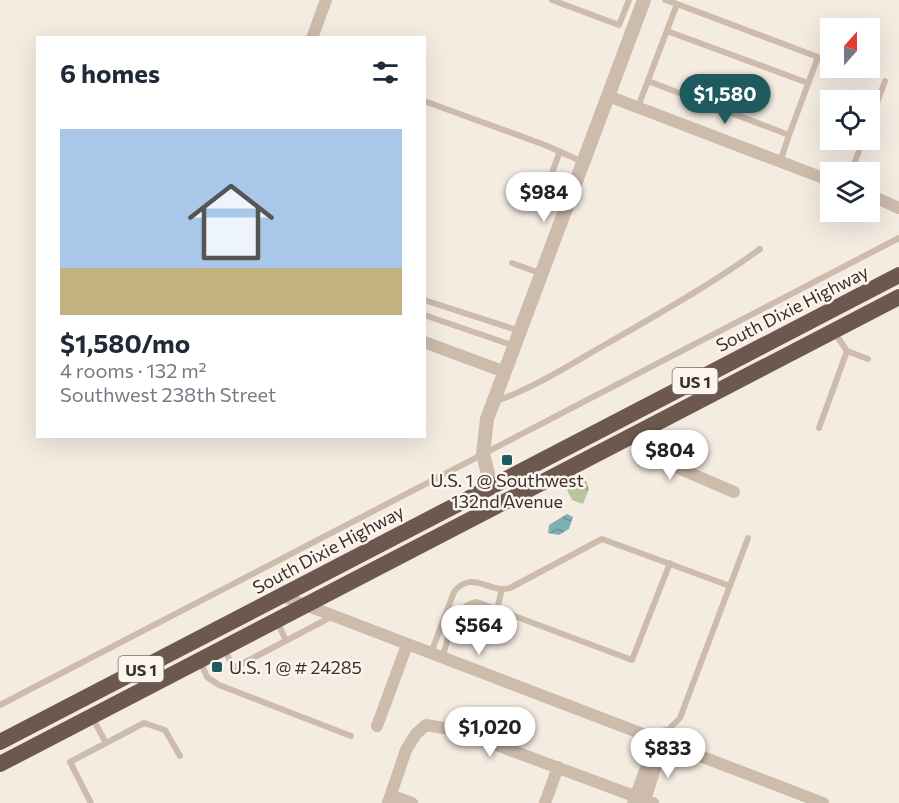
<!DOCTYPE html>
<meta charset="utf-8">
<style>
:root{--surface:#fff;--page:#f6f6f7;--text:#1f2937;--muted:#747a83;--line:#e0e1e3;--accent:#1f5a5e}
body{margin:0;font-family:Commissioner,sans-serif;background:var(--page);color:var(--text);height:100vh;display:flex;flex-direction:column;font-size:22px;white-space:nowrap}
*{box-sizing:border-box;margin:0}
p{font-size:20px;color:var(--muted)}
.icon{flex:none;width:33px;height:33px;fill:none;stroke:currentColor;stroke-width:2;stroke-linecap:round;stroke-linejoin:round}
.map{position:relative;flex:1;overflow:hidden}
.drawer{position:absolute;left:36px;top:36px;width:390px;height:402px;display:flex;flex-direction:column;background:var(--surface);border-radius:0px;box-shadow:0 6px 24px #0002}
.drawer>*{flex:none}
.needle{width:39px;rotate:21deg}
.fabs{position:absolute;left:820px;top:18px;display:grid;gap:12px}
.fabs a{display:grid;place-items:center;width:60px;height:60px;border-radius:0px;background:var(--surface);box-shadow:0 6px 24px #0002;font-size:30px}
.price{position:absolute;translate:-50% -51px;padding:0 14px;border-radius:21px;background:#fff;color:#222;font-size:20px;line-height:39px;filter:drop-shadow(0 2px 3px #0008)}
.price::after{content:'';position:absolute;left:50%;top:36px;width:18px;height:14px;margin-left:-9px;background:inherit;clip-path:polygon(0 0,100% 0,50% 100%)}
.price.on{background:var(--accent);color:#fff}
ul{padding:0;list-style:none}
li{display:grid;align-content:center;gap:12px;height:318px;padding:0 24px}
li+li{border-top:2px solid var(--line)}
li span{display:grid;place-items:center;height:186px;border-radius:0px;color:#555}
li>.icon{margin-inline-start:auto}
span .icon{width:108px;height:108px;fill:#fffc;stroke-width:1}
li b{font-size:26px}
h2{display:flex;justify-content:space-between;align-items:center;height:72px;padding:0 24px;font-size:26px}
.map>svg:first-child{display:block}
.park{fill:url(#park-tufts)}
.water{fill:url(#water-waves)}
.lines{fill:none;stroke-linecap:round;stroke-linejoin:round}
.service{stroke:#cdbbac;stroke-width:6}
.minor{stroke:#cdbbac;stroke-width:12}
.tertiary{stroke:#cdbbac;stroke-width:14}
.trunk{stroke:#6c584f;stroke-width:16}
.poi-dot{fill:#1f5a5e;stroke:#fbf5ee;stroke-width:2}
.labels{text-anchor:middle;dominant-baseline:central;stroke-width:5;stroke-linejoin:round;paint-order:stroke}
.shield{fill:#fbf5ee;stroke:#756b66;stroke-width:1.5}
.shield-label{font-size:16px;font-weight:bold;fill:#3b302b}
.street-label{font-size:18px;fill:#3b302b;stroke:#fbf5ee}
.poi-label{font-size:18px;fill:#3b302b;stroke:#fbf5ee}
</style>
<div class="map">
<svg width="899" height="803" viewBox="0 0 899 803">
<defs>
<pattern id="park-tufts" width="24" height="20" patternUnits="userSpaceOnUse" patternTransform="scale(1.5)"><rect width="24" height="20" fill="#b8c4a0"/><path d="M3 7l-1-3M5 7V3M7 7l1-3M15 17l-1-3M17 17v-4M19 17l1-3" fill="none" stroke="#97a083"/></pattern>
<pattern id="water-waves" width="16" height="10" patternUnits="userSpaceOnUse" patternTransform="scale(1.5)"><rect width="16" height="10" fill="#7fb0b2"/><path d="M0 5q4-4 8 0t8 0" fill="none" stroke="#699091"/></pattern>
</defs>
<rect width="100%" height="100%" fill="#f4ebe1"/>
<path class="park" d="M586,480L589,489L583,504L572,500L567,490Z"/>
<path class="water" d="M567,514L573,517L569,529L559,535L548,533L549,525Z"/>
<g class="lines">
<path class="service" d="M552,0L619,25L629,0
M665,0L677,4
M667,31L808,83
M424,101L545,145L583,162
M638,107L677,4L818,57L789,135L648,81
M870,122L885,81
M780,162L789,135
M851,172L863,140
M541,203L560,151
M512,263L542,274
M424,300L520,331
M424,315L515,346
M847,351L868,359
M494,402C534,388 571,364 608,343C660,313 712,284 760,249
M819,428L847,351L834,332
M497,609L502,589
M277,621L286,641
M224,649L234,668L333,616
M431,653L454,592C471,569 490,594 510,588L602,539L730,586
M442,658C449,639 453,605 477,602L632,660L670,563
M200,661L207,677L219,685L351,736
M0,705L899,238
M92,717L106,743L144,723L165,730L180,756
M665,733L680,718L748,538
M91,803L70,762L106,743"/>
<path class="minor" d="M312,38L326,0
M608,96L831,181
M870,195L899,208
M424,342L505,372
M640,432L655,458L734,492
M282,596L823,803
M377,726L407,645
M391,795L412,803
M388,803L406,750L416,734L426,725L456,730L653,803
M545,803L558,767
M633,803L656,741L665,733
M644,803L665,737"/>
<path class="tertiary" d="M491,486L483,454L487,419L644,0"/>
<path class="trunk" d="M0,742L899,275
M0,764L899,297"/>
</g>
<g class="poi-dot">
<rect x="501" y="454" width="12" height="12" rx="3"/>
<rect x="211" y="661" width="12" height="12" rx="3"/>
</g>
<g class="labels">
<g class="shield">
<rect x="672.5" y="368" width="45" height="26" rx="4.5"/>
<rect x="118.5" y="656" width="45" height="26" rx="4.5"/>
</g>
<g class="shield-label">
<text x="695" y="381">US 1</text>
<text x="141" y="669">US 1</text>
</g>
<g class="street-label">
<text transform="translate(792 308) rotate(-27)">South Dixie Highway</text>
<text transform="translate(328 549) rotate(-28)">South Dixie Highway</text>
</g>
<g class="poi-label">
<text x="507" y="480">U.S. 1 @ Southwest<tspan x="507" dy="21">132nd Avenue</tspan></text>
<text x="229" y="667" text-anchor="start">U.S. 1 @ # 24285</text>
</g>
</g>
</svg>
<div class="fabs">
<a><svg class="needle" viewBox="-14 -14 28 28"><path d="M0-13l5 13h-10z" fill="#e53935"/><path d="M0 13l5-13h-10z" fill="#747a83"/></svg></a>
<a><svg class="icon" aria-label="locate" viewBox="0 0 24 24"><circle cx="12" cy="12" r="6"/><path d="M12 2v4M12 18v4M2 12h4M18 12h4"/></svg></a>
<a><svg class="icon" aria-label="layers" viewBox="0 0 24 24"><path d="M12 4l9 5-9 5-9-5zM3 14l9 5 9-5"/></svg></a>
</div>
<b class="price on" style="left:725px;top:125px">$1,580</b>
<b class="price" style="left:544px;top:223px">$984</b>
<b class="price" style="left:670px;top:481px">$804</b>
<b class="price" style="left:479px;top:656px">$564</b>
<b class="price" style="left:490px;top:758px">$1,020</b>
<b class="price" style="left:668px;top:779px">$833</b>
<section class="drawer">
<h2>6 homes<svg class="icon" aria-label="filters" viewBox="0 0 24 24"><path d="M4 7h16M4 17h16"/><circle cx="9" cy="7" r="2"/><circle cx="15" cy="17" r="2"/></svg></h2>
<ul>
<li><span style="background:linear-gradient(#a9c7e8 75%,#c2b280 0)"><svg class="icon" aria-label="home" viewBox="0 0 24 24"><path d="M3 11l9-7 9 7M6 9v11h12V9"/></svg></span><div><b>$1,580/mo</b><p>4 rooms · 132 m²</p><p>Southwest 238th Street</p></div></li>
</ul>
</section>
</div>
